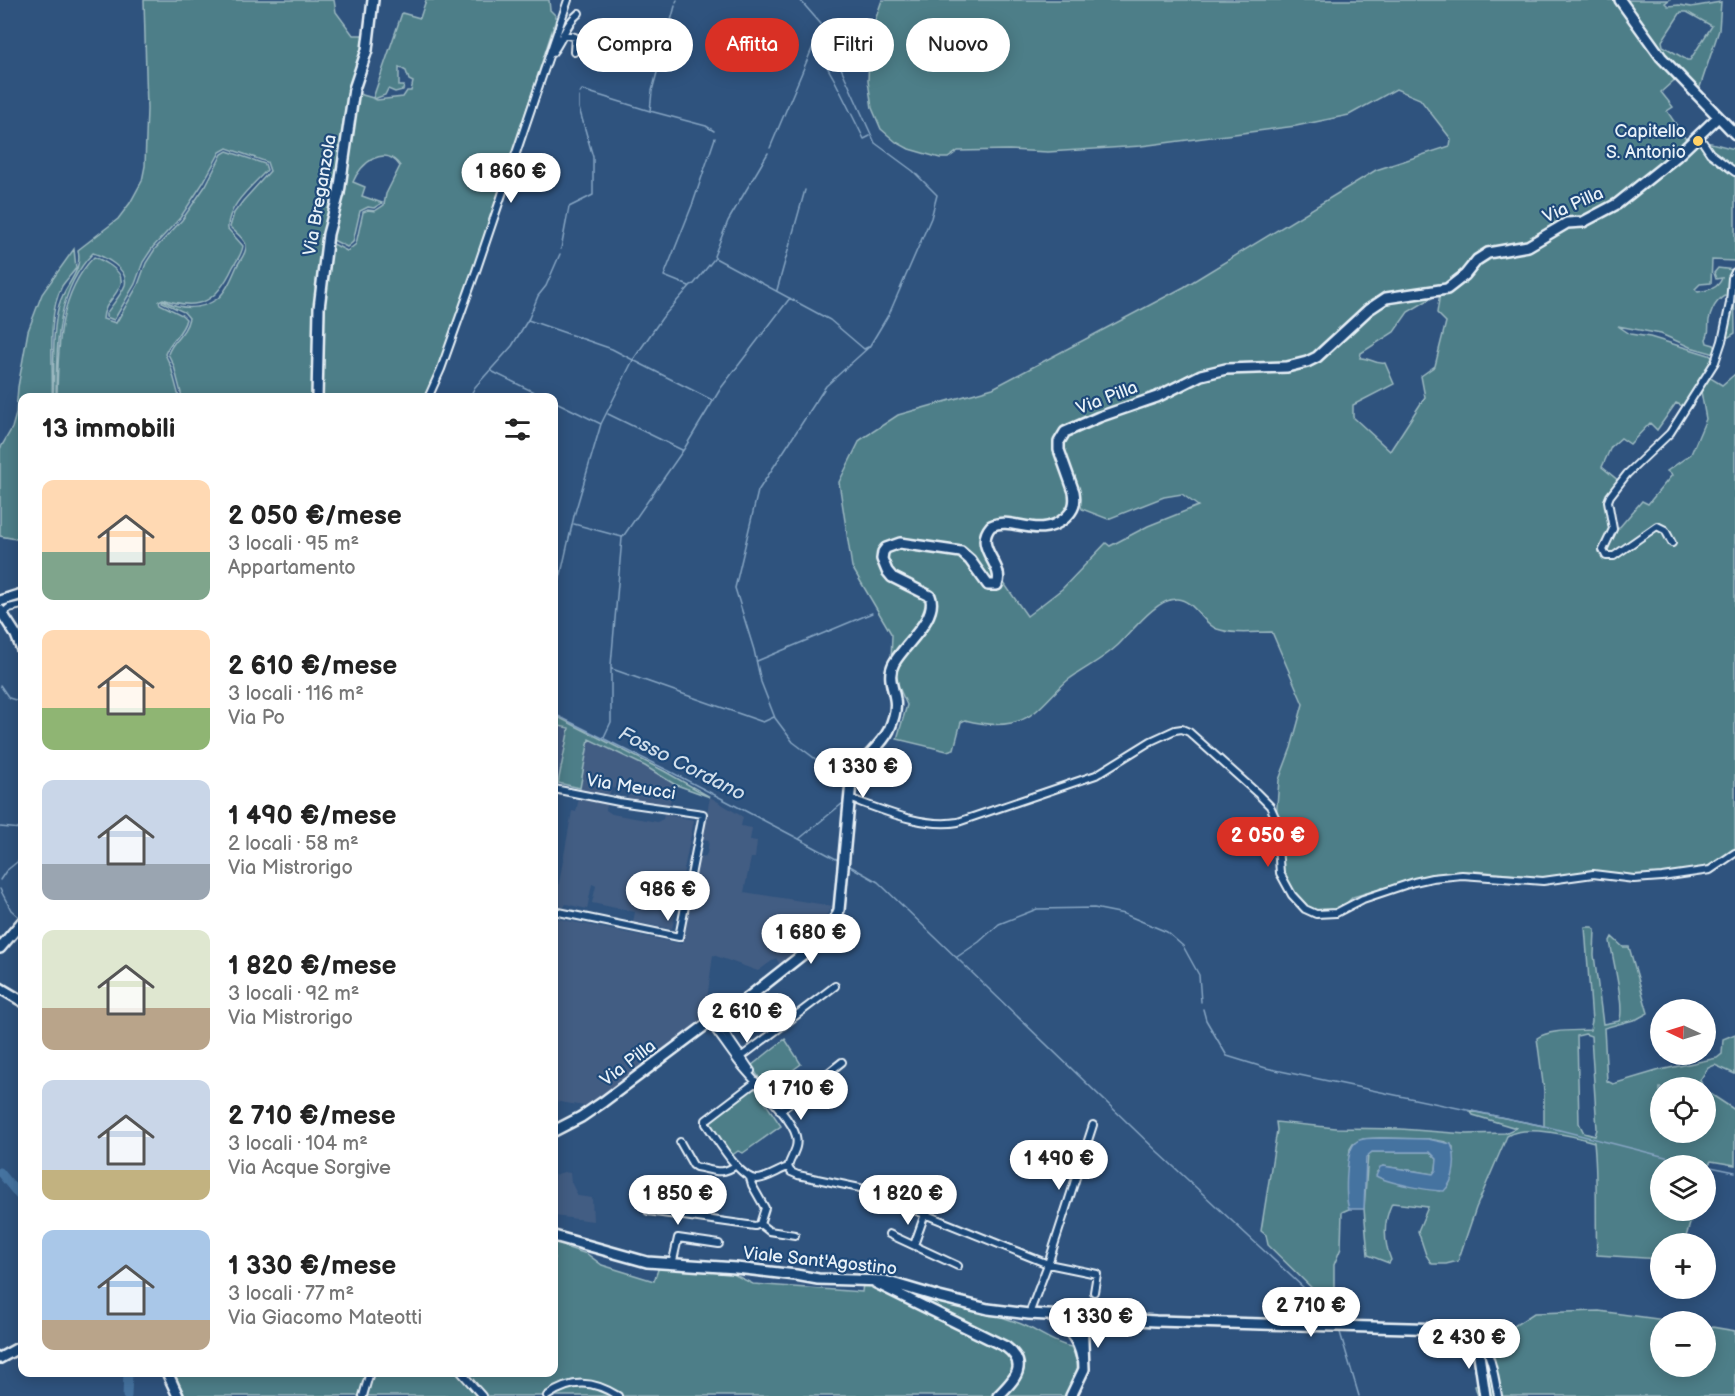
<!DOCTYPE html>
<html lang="it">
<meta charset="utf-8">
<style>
:root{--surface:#fff;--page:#f6f6f6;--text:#222;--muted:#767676;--accent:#d93025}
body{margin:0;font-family:"Balsamiq Sans",sans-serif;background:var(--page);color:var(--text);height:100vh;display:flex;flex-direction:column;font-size:22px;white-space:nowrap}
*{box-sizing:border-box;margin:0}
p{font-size:20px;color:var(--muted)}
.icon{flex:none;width:33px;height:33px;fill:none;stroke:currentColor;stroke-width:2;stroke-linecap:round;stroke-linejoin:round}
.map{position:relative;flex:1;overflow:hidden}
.sheet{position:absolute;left:18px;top:393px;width:540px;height:984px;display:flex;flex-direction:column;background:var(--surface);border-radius:12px;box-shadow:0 3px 15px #0003}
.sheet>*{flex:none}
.top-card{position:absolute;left:576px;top:18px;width:570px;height:54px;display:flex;gap:12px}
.needle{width:39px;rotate:274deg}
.tools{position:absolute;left:1650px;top:999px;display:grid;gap:12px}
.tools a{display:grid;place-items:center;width:66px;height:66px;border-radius:50%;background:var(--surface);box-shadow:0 3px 15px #0003;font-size:30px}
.price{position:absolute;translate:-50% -51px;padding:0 14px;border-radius:21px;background:#fff;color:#222;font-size:20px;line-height:39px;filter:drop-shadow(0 2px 3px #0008)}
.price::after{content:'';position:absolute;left:50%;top:36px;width:18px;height:14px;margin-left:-9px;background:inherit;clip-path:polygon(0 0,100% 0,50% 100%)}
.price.current{background:var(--accent);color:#fff}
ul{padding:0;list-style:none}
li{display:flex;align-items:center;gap:18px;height:150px;padding:0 24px}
li span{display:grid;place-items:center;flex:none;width:168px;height:120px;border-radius:12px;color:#555}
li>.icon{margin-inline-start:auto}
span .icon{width:72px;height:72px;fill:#fffc;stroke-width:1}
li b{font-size:26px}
h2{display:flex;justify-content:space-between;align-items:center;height:72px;padding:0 24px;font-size:26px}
.tag{padding:0 21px;border-radius:27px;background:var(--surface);box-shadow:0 3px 15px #0003;font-size:21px;line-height:54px}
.tag.current{background:var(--accent);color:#fff}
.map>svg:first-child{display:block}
.built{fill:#425d83}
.green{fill:#4e7e88;stroke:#9bb8c0;stroke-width:1.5;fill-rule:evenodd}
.water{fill:#4573a0;stroke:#86a5c3;stroke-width:1.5}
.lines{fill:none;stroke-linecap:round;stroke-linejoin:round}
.stream{stroke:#86a5c3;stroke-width:1.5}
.river{stroke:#4573a0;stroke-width:9}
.street-casing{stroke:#e8f1f8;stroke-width:10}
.secondary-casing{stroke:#e8f1f8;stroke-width:14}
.street{stroke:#1f4a7a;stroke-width:6}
.secondary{stroke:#1f4a7a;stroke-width:9}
.poi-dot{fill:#ffd166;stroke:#1f4a7a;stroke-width:2}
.labels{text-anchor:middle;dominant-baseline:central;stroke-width:4.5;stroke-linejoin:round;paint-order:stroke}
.poi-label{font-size:18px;fill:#e8f1f8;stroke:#1f4a7a;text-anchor:end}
.street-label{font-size:18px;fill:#e8f1f8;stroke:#1f4a7a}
.water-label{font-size:20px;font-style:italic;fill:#d0deeb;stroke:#1f4a7a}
</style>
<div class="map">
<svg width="1735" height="1396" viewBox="0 0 1735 1396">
<rect width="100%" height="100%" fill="#2f537e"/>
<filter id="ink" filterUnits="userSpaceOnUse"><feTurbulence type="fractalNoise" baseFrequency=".0167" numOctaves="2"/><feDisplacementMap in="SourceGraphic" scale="12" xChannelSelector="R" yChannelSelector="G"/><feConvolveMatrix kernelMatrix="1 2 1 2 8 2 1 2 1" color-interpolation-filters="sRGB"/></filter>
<g filter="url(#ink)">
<path class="built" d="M554,725L569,728L558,786L554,785Z
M589,739L645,766L674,784L669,807L627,799L629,791L611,788L609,796L579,791Z
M710,797L743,817L741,826L752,828L750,840L757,841L755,858H751L744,892L833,906L814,932L780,965L776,958L758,971L713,955L707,999L715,1010L590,1107L554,1101V918L682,944L691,896L698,897L699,893L700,878L693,877L697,856L705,857L707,853L709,840L702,839Z
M579,798L607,804L606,810L612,814L657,822L663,819L664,814L694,820L672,929L633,922L635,912L592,903L596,886L592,884L587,909L566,904L564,907L555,905L572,811L576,812Z
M564,1172L570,1173L571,1182L578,1196L592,1198L593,1221L554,1216V1175Z"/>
<path class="green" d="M144,0H334L336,12L353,35H365L345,109L341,148L322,238L347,251L356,244L363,212L368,210L375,211L384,205L386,194L400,166C385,144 360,163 353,182L365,187L362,196L382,203L374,208L368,207L360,211L353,242L347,247L331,239L354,108L359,94L373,98L402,13L420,18L426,0H549L550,10L556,16V19L489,225L438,368L424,397H182L174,366L168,354C173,339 185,336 189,318L184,312L162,302L163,300C180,310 201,310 217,299C227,291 232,277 237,266C240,260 247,253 246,245C244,238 235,232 230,227L234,213L243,201L270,171L267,162L227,148L220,152L203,183L180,218L153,247L143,262L135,284L114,320L106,317V314C112,305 122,294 125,285C129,269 105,257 93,253C55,292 57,347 56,397L53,398C55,367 51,334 59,305C65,283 83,273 78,250L118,219L130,203L142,181L145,166L147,109ZM399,67L406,71L409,80L413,82L411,91H407L403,97L377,100L374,99L385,95L388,89L395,92L403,90L404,86H399Z
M882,0H1669L1665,3L1668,6L1679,5L1691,7L1721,2L1719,30L1698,93L1680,75L1661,92L1673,107L1667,111L1687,141L1711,143L1735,149V261L1712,260L1711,283L1700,284L1695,289L1698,292C1708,290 1718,289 1722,278L1716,279L1714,273L1718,268L1734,270L1735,333L1721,342L1731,294C1718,296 1712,308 1709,320C1708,328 1710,332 1706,339L1707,343L1714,345L1718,351L1715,354L1690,347L1661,334L1618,326L1630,334L1650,337L1709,355L1714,358L1707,376L1722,385L1735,374V849L1720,861L1708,868L1692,871L1633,876L1541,877L1474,871L1431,874L1353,897L1336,913L1324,915L1305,909L1280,873L1276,819L1279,780L1291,748L1303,704L1272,632C1254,632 1234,635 1217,629C1202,623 1194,600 1177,599C1156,598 1131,633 1117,646C1102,660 1084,668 1068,680C1056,690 1047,702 1035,712C1015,728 988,726 965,720L961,722L954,749L947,751L897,739L907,705L897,683L891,661L892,635L852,567L839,482L860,440L898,415L993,388L1184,287L1376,170L1450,146L1451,139L1420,99L1396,89L1349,115L1296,126L1141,146L1048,152L1009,150L958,151L948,158H940L909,149L896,142L881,129L872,108L868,81L870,35ZM1681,12H1687L1712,26L1690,60H1687L1663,46L1662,41ZM1440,293L1437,313L1446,322L1435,366L1421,376L1425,397L1390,451L1353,417V405L1394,384L1385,363C1375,365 1369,357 1360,358L1361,353L1394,332L1408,312ZM1700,386L1706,419L1691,454L1667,471L1672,475L1648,504L1642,501L1612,536L1610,496L1620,482L1602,467L1611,447L1621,438L1630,444L1650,423L1657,430L1676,403L1685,407ZM1182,494L1198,506L1148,526L1110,546L1106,543L1062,589L1027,616L1001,579L987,538L996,526L1058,525L1078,497L1082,509L1108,519L1164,497Z
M227,151L265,164L267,170C253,185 226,207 228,229L243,246C242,254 237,260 233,267C217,301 200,312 163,299L159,301L160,304L182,315L186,319C183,334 170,340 165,354L171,367L179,397H57C58,349 58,294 94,257C100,259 105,262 111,266C138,285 103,297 103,319L116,323L138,285L146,263L155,249L182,220L206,185L222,154Z
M74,249L76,268C72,274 66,280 62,286C46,317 54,364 52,397L22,398V540L0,536V449L12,428L16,414L18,387L28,331L42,294Z
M554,715L664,771L710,797L674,784L645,766L589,739L580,788L558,783L569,728L554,725Z
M1585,927H1593L1595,930L1594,955L1603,1024L1619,1021C1626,1011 1612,956 1610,941L1612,937L1623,947H1629L1648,1013L1637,1019L1604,1028L1607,1081L1613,1084L1660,1070L1717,1058L1722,1054L1723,1039L1735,1034V1074L1715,1065L1708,1068L1700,1080L1703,1087L1660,1088V1132H1706V1091L1735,1110V1165L1711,1161L1706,1168V1166H1660V1210L1694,1211L1684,1243L1660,1244V1259L1597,1255C1595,1217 1598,1180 1594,1142C1574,1136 1526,1124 1507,1136L1476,1208L1458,1261L1446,1264H1432L1426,1255L1418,1231L1428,1207L1392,1203C1383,1222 1383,1240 1391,1260L1389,1263L1368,1255L1364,1209L1368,1154L1372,1152H1430L1437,1159L1436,1170L1434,1174L1383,1166L1377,1172L1434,1190L1440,1191L1448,1187L1453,1170V1147L1446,1142L1428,1139L1380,1138L1363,1139L1353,1144L1350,1149L1347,1181L1349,1209L1342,1212L1341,1248L1334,1265V1295L1326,1302L1268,1245L1266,1235L1261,1231L1277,1130L1276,1122L1336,1128L1401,1129L1466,1134L1505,1133L1516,1128L1473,1115L1470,1111L1544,1126V1091L1537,1038C1550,1029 1575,1031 1590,1030L1592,1021ZM1585,1034L1591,1036L1597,1129L1595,1136L1584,1133L1579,1123L1577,1036Z
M785,1039L801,1064L767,1089L751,1066Z
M753,1088L756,1089L781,1126L743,1153L738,1151L731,1156L709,1124V1121Z
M554,1236L566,1239L565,1247L587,1254L602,1265L654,1281L660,1264L723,1269L753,1284L862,1292L863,1283C910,1287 971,1306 1016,1322C1035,1328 1051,1343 1071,1347C1082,1369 1078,1375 1068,1396H185L174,1373L554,1372Z
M1599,1311L1672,1321L1660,1322V1366H1706V1326L1735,1331V1396H1478L1475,1386L1484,1384L1483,1368L1494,1339L1534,1313Z"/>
<path class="water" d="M1380,1138L1428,1139L1451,1144C1457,1157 1455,1181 1444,1191C1430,1191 1388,1183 1376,1176L1380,1167L1383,1166L1433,1174L1436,1170L1437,1159L1430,1152H1372L1366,1157L1364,1209H1349C1345,1197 1345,1150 1356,1142C1362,1137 1372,1139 1380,1138Z"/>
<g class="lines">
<path class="stream" d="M800,0L821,24L875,143L913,171L937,195L931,218L890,312L869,347L826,386L758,491L735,588L754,650L761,682L775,718L793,742L846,782L843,803L799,839L838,860
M676,2L677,0
M580,93L582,90L650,111L652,91L675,6
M650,111L706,126L714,131
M770,148L814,44L834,79L864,139L870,136
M768,153L728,221L714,256L715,258L830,320L864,349L868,347
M561,249L569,207L593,195V157L579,108V97
M689,286L664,276L693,203L715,138
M777,290L805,190
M528,320L612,349L633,360L601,424L554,401
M491,371L546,398
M469,398L475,387L512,346L529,318L538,296L546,286L560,254
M712,400L633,360L662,318L691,285L694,284L714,259
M608,414L682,450
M574,524L622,537
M554,605L574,516L601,424
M757,661L872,613
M612,669L763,722L774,717
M0,685L9,698L22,702
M554,714L671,772L799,839
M603,739L611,722V665L622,538L684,449L721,388L790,298
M0,827L22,829
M848,865L878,882L1159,1153L1334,1316L1336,1322
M0,880L6,871L22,858
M0,889L11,910L19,917
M957,957L979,942L999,924L1037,909L1094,908L1124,914L1167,932L1183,946L1199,975L1201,1002
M1203,1009L1206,1020L1227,1056L1266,1068L1544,1126L1701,1166
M1706,1166L1735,1172
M1339,1329L1359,1396"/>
<path class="river" d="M0,1172L22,1199
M127,1396L128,1372"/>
<defs>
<path id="street" d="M563,34L575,37L574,52
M552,53C563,40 565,24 579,13
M1698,135L1710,153L1735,172
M428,398L441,369L476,271L568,0
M1672,543L1665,530L1657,526L1614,556H1606L1603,550L1613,529L1608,501L1610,496L1627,474L1670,433L1715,362L1722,341L1730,303L1732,278L1735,272
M3,613L9,608L22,605
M554,789L619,802L703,814L679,937L554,911
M849,798C882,810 923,828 958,822L1096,775L1151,741L1175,730L1182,729L1189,732L1257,793L1270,806L1276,819L1280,873L1292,895L1305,909L1316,914L1336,913L1363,899L1414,882L1432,878L1462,875L1543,881L1593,874L1634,879L1662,877L1710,870L1735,853
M715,1018L751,1071
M709,1022C719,1034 727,1047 737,1060C750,1078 791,1116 796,1136C799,1149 791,1155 788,1167
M737,1060L835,986
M756,1082L706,1120V1124C716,1137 739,1179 757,1179C766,1179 779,1170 788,1167
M780,1111L842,1062
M1093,1125L1048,1264L1097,1274L1094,1292
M680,1142L693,1165L696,1167C713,1170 722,1176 736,1165
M788,1167L791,1172L798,1175L860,1188L1048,1264L1029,1314
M648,1211L755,1226L760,1224L765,1208L752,1185L750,1178
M760,1224L769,1231L795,1235
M889,1234L958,1266
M914,1245L925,1214
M672,1265L678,1238L719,1244
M1468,1331L1476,1332C1491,1351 1494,1373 1498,1396
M461,1372L482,1396
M363,1396L370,1372
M547,1396C572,1379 593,1380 618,1396"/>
<path id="secondary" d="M1620,0L1661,57L1735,134
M317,398L319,308L328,234L339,193L354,89L367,50L373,0
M0,601L22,594
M0,610L16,635L22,650
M0,948L22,922
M0,988L22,1001
M554,1131L581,1117L603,1102L715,1018L745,1000L821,940L832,926L839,910L851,782C858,760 879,750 889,730C893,721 897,709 895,699C893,686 887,676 894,663C904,645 939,617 930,596L892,577L887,571L882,559L883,552L886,548L900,543L961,552L970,560L988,585H997C1006,565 972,548 991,526C1013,515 1038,541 1065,518C1074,510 1076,503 1074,492L1059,450V442L1065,432L1099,417L1157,397L1201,375L1226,369L1287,367L1307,362L1317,357L1368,310L1386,298L1447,289L1465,275L1477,260L1488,253L1528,246L1567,223L1583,222L1617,204L1677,156L1717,118
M554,1236L647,1262L736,1268L796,1275L818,1279L885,1281L939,1297L988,1309L1029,1314L1156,1321L1445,1329L1471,1335L1477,1341L1485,1396
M876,1283L1006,1347C1030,1365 1014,1380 998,1396
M1050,1316C1066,1322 1079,1341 1082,1358
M0,1358L22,1346
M167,1372L178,1396
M1071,1396L1084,1369L1082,1317"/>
</defs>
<use href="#street" class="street-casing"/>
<use href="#secondary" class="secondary-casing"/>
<use href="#street" class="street"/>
<use href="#secondary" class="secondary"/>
</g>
</g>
<circle class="poi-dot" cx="1698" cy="141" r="6"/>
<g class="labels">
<g class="poi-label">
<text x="1686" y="131">Capitello<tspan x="1686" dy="21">S. Antonio</tspan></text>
</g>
<g class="street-label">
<text transform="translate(320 195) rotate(-80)">Via Breganzola</text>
<text transform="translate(1573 205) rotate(-24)">Via Pilla</text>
<text transform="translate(1107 398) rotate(-21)">Via Pilla</text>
<text transform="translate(631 787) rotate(9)">Via Meucci</text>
<text transform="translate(628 1063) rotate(-37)">Via Pilla</text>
<text transform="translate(820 1261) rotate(6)">Viale Sant'Agostino</text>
</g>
<g class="water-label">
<text transform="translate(682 764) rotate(27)">Fosso Cordano</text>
</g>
</g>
</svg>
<div class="tools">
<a><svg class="needle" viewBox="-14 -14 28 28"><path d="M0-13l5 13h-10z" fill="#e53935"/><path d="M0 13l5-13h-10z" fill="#767676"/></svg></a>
<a><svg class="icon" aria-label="locate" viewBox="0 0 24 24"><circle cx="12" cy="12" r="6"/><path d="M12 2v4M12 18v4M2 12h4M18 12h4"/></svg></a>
<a><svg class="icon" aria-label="layers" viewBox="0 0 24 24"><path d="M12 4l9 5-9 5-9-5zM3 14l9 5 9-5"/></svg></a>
<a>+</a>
<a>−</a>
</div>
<b class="price" style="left:511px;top:204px">1 860 €</b>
<b class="price" style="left:863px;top:799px">1 330 €</b>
<b class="price current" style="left:1268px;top:868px">2 050 €</b>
<b class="price" style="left:668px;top:922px">986 €</b>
<b class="price" style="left:811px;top:965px">1 680 €</b>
<b class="price" style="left:747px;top:1044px">2 610 €</b>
<b class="price" style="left:801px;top:1121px">1 710 €</b>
<b class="price" style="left:1059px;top:1191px">1 490 €</b>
<b class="price" style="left:678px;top:1226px">1 850 €</b>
<b class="price" style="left:908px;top:1226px">1 820 €</b>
<b class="price" style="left:1311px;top:1338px">2 710 €</b>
<b class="price" style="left:1098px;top:1349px">1 330 €</b>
<b class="price" style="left:1469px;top:1370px">2 430 €</b>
<div class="top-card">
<a class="tag">Compra</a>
<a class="tag current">Affitta</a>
<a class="tag">Filtri</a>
<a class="tag">Nuovo</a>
</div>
<section class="sheet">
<h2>13 immobili<svg class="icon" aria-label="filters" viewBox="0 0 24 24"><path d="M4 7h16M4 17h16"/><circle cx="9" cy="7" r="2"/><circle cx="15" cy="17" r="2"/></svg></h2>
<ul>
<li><span style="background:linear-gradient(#ffd9b3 60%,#7fa58c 0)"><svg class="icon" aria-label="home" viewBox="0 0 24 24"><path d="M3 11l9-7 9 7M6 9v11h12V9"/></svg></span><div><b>2 050 €/mese</b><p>3 locali · 95 m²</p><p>Appartamento</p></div></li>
<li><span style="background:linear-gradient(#ffd9b3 65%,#8fb573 0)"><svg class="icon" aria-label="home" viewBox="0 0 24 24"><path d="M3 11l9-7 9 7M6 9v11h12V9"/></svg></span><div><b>2 610 €/mese</b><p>3 locali · 116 m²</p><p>Via Po</p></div></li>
<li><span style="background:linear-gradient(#c9d6e8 70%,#9aa5b1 0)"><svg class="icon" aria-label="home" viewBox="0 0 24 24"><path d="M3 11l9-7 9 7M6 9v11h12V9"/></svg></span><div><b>1 490 €/mese</b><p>2 locali · 58 m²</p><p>Via Mistrorigo</p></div></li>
<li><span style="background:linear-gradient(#dfe7d0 65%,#b9a48a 0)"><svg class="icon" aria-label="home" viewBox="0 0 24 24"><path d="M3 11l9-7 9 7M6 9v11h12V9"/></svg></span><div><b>1 820 €/mese</b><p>3 locali · 92 m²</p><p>Via Mistrorigo</p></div></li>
<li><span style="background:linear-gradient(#c9d6e8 75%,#c2b280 0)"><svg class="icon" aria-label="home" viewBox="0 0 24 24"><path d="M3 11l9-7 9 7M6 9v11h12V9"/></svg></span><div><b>2 710 €/mese</b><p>3 locali · 104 m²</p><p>Via Acque Sorgive</p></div></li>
<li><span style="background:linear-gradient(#a9c7e8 75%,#b9a48a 0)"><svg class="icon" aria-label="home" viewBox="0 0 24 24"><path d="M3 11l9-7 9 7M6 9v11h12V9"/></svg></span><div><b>1 330 €/mese</b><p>3 locali · 77 m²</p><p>Via Giacomo Mateotti</p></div></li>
</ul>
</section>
</div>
